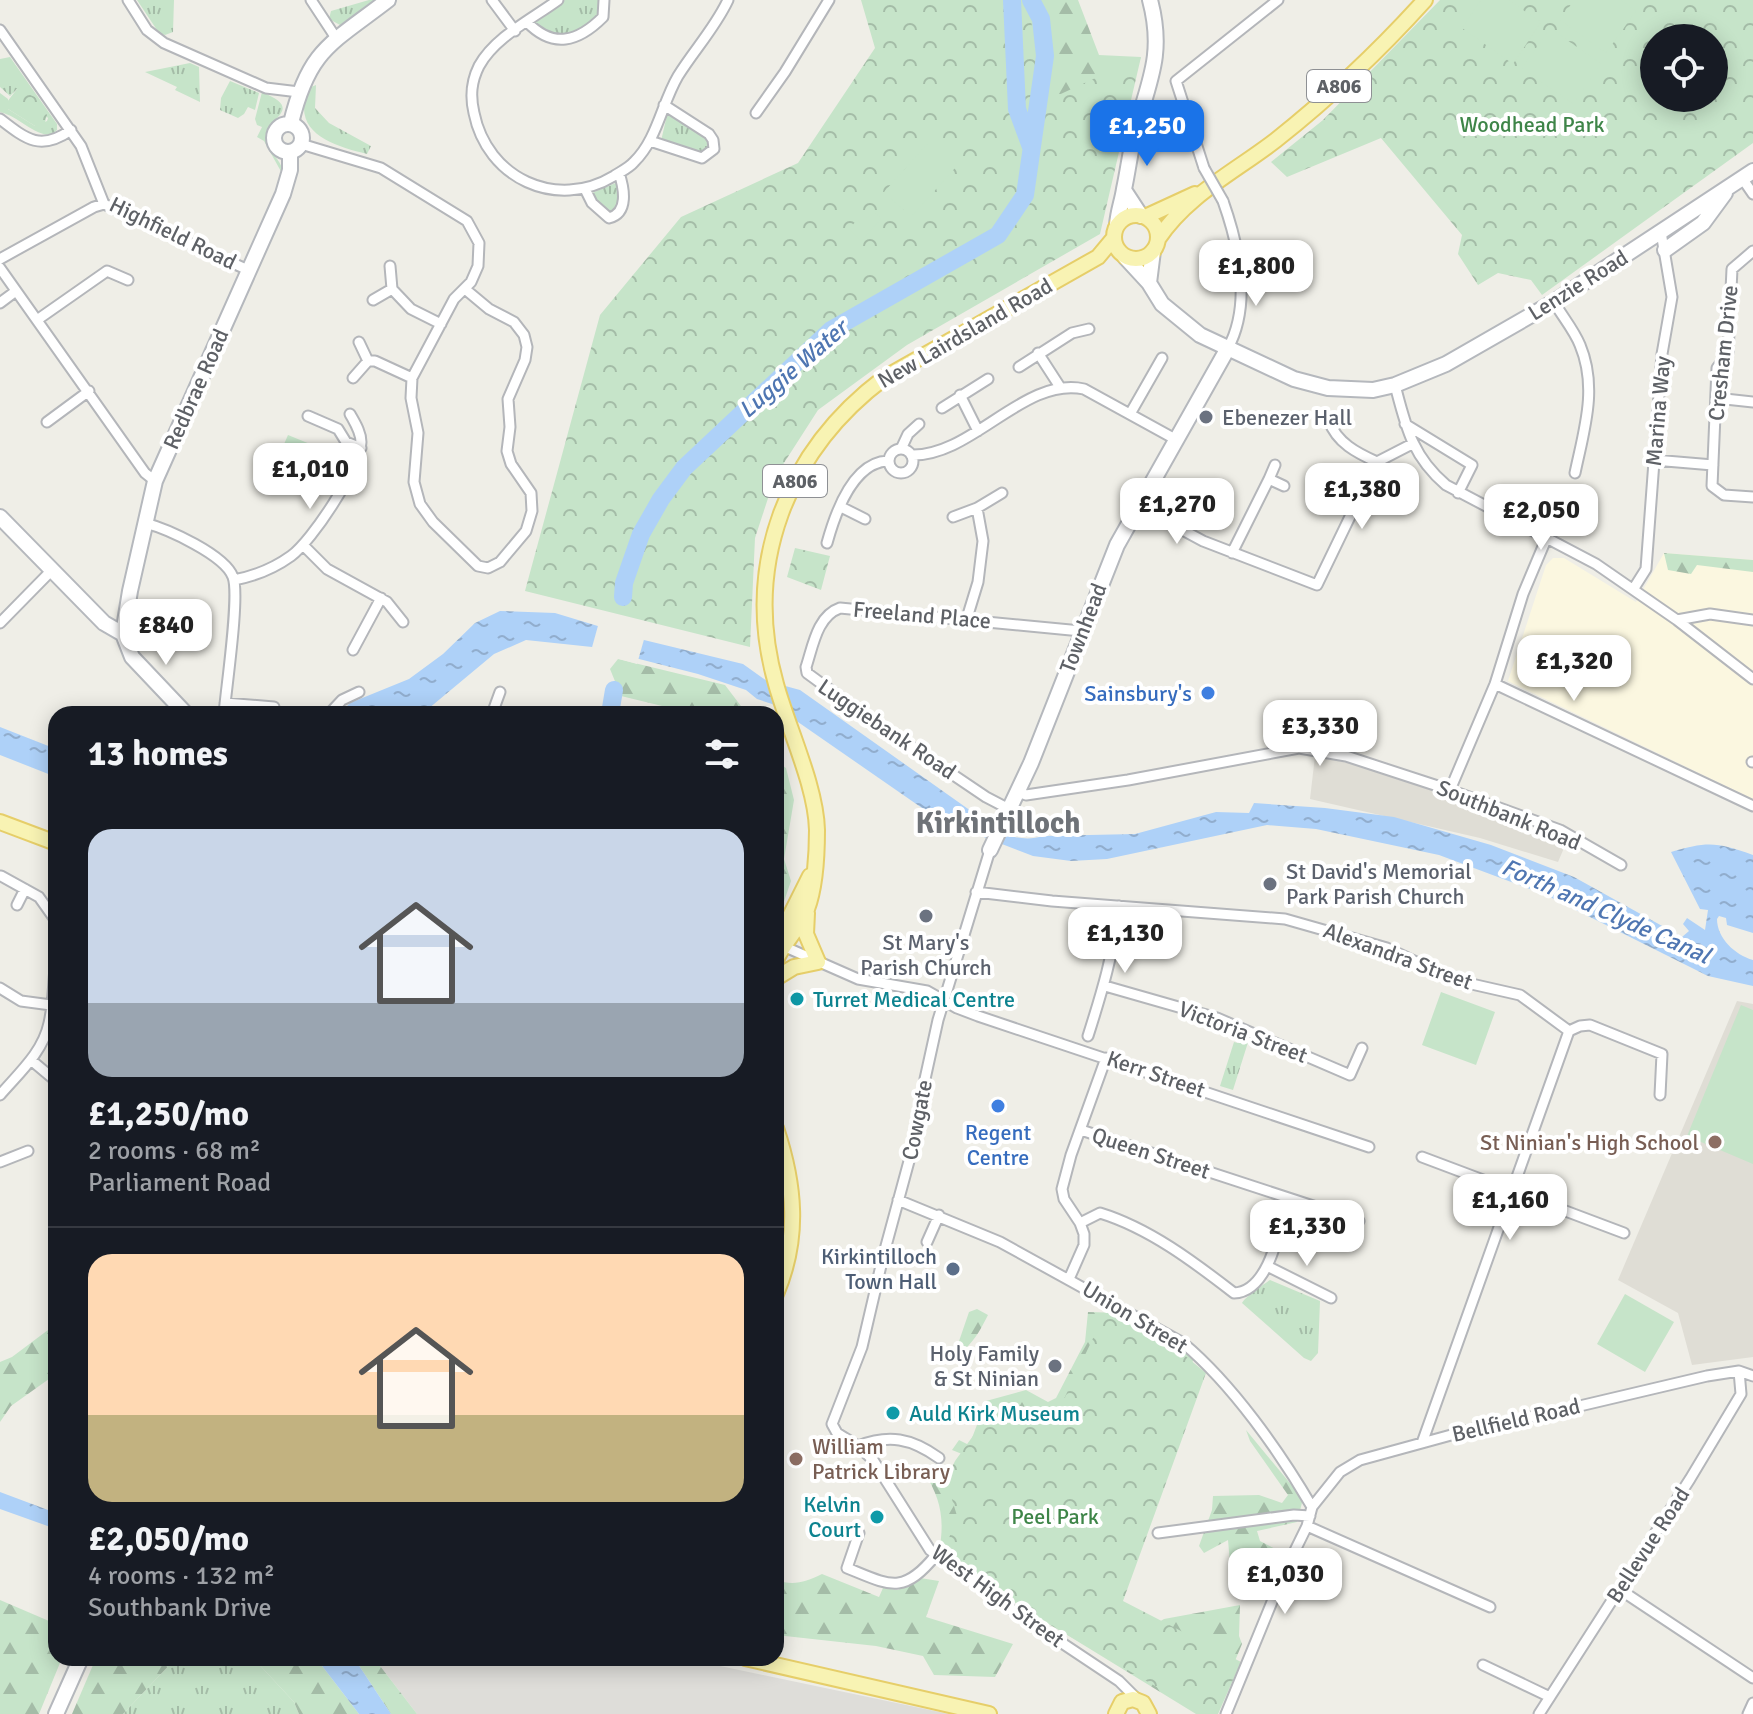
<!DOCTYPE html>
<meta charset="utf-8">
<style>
:root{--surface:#171b24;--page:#242831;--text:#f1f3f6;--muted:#9ea1a6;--line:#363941;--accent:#1a73e8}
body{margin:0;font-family:Signika,sans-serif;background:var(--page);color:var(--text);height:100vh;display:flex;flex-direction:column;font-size:30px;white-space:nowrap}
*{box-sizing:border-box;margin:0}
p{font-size:26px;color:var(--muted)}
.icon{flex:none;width:44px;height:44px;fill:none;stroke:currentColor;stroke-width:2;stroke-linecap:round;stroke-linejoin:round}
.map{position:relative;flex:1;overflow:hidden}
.side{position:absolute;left:48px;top:706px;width:736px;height:960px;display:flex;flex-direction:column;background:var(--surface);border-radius:24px;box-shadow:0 4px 20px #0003}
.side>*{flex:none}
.controls{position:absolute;left:1640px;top:24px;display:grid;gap:16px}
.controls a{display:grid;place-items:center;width:88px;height:88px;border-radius:50%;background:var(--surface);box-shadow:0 4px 20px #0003;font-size:40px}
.price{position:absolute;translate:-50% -68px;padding:0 18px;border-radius:16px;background:#fff;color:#222;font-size:26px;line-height:52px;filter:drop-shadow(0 2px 4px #0008)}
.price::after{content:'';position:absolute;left:50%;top:48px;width:24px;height:18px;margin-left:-12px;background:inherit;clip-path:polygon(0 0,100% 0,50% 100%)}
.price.selected{background:var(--accent);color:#fff}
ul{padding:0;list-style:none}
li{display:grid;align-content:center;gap:16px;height:424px;padding:0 40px}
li+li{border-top:2px solid var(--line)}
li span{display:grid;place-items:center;height:248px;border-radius:24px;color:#555}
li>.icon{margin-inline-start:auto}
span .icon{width:144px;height:144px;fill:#fffc;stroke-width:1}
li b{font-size:34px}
h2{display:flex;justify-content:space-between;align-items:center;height:96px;padding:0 40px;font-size:34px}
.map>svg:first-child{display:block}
.commercial{fill:#fbf7e0}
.industrial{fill:#deddd9}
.education{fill:#dfddd5}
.grass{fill:url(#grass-tufts)}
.forest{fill:url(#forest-firs)}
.park{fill:url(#park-crowns);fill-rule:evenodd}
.garden{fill:#c6e4c9}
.water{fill:url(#water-ripples)}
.pier{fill:#efeee7}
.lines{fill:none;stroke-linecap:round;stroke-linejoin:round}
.river{stroke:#aed1f8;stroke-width:18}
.street-casing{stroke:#b4b6ba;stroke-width:13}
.secondary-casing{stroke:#b5b8bd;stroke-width:18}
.primary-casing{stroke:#e6ce69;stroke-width:18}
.street{stroke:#fff;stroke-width:9}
.secondary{stroke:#fff;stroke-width:14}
.primary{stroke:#f8f3b3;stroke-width:14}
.street-bridge-casing{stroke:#b4b6ba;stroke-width:13;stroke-linecap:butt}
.street-bridge{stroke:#fff;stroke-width:9}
.worship-dot{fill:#6b7280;stroke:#fff;stroke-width:3}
.shop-dot{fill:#3f7fe0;stroke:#fff;stroke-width:3}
.culture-dot{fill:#0f9aa8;stroke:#fff;stroke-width:3}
.education-dot{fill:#8d6e63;stroke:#fff;stroke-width:3}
.service-dot{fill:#5c6f8a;stroke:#fff;stroke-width:3}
.labels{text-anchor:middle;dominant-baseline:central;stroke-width:8;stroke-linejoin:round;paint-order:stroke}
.shield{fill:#fff;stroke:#8e9094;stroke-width:2}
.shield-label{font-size:20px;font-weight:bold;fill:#5e6166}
.park-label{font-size:22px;fill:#3e8548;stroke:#fff}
.street-label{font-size:22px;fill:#5e6166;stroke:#fff}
.worship-label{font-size:22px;fill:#5b616d;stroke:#fff;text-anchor:start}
.shop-label{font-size:22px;fill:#366cbe;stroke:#fff;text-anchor:end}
.culture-label{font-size:22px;fill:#0d838f;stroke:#fff;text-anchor:start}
.education-label{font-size:22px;fill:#785e54;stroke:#fff;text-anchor:end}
.service-label{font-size:22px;fill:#4e5e75;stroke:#fff;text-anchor:end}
.water-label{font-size:24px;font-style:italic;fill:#4f76b2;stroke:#fff}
.district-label{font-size:30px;font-weight:bold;fill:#6f7378;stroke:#fff}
</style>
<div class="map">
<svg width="1753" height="1714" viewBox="0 0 1753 1714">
<defs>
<pattern id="grass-tufts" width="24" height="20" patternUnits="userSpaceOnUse" patternTransform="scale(2)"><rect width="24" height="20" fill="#c6e4c9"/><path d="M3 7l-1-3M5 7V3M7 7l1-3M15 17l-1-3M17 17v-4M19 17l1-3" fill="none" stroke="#a4bca7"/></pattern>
<pattern id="forest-firs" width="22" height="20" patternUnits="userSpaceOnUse" patternTransform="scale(2)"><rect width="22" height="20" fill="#c6e4c9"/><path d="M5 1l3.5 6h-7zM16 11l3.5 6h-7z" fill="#a4bca7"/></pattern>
<pattern id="park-crowns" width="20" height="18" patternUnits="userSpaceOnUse" patternTransform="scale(2)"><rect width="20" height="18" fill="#c6e4c9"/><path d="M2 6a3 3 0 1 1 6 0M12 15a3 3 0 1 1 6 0" fill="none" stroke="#a4bca7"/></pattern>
<pattern id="water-ripples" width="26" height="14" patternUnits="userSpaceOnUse" patternTransform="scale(2)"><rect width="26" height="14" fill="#aed1f8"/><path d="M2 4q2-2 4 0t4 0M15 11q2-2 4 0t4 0" fill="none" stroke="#91adcd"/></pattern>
</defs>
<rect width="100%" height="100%" fill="#efeee7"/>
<path class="commercial" d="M1664,553L1753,560V799L1508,681L1546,565L1553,558H1564L1636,602Z"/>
<path class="industrial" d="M374,1658H682L949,1714H417Z"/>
<path class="education" d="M1315,756L1372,768L1493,811L1492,817L1564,848L1558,862L1480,838L1310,799Z
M1737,1001L1753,1004V1357L1692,1365L1678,1313L1618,1280Z"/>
<path class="grass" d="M137,0H174L173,32L165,35L159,33Z
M369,0H374L340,25L329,19L331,11Z
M565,0H600L603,12C581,31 558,51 533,23Z
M10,57L57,124V130L51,135C33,135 18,116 0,112V93L8,99V109L35,126L47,121L48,118L17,89L10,96L0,87V59Z
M190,63L199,67L200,102L175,90L177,87L145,72Z
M230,81L259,93L255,110L248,107L244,114L238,118L220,110L221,98Z
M316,85L315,108L329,123L371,146L367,154C333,146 289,132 309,88Z
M262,92C307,111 264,116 267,141C269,155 283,159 283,175L264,141L257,137L262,127L257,125L255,119Z
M670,113L708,139L711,144L708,151L699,155L661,141L667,115Z
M618,182L620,183V209L611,215L591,197L592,193Z
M1246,1035L1250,1036L1233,1090L1220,1086L1234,1042L1238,1043L1239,1040L1244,1041Z
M1270,1280L1320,1301L1318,1353L1311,1361L1304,1358L1242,1303C1244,1298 1264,1284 1270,1280Z
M176,1658H253L294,1702L299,1714H123Z"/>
<path class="forest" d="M989,0H1078L1099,55L1141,57L1112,141L1095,171Z
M1664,553L1753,560V572L1697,565L1691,574L1668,570Z
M618,659L725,685L747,714H695L621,696L610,669Z
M776,761L786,768L794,800L784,859L791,881L776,925Z
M977,1309L988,1315C982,1327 975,1340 965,1349L957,1347L969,1312Z
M1088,1312L1123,1313L1194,1358L1189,1371L1093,1424L972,1458L952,1450L959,1440L977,1449L972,1438L986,1401L1026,1390L1048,1402L1056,1398L1085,1342Z
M56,1324V1374L11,1406L0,1422V1362L12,1357Z
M1246,1430L1303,1499L1297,1522L1257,1531L1260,1541L1287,1555L1268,1565L1263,1586L1230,1563L1228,1540L1204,1553L1199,1546L1212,1510L1213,1496L1259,1495L1282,1503L1288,1495L1250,1441Z
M936,1464L957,1484L1149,1628L1164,1619L1240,1605L1239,1636L1242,1644L1227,1680L1207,1714H1196L1020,1606L939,1552C945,1519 941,1499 924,1472Z
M822,1574L879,1597L883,1588L898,1590L920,1578L939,1581L926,1617L1013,1644L995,1677L934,1675L923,1656L876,1646L776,1635V1580C794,1586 805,1582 822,1574Z
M0,1600L56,1624V1658H62L39,1714H0Z
M96,1658H176L123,1714H72Z
M253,1658H316L359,1714H299L294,1702Z
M354,1658H374L417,1714H391Z"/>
<path class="park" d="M861,0H1025L1052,98L1141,57L1100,234L907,345L818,410L775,477L755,538L750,647L525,591L600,315L681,217L798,163L875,48Z
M1440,0H1753V143L1542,295L1531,280L1498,273L1478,285L1458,254L1462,235L1381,138L1287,177L1271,162L1323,120ZM1654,38H1714V98H1654Z
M17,89L35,97L47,115L44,126H35L8,109L7,102Z
M795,548L830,556L821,590L787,577Z
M1106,1311L1172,1345L1206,1373L1123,1601L1241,1662L1218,1714H1203L1035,1616L943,1550L958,1519L946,1480L955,1461L998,1401L1052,1424Z"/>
<path class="garden" d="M1481,0H1508L1541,22L1513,64L1462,28Z
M1574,0H1621L1636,11L1606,53L1560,20Z
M1550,28L1601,64L1573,104L1522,68Z
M929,142L955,168L911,217L884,192Z
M874,211L881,219L861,241L849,229L857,220L861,223Z
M288,435L310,444L303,460L281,451Z
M1441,992L1495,1012L1476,1065L1422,1045Z
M1741,1005L1753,1010V1164L1687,1136Z
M1625,1294L1674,1322L1645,1372L1597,1344Z"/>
<path class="water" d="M500,611L555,613L644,640L743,664L767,681L800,690L971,811C986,831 1019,844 1043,836L1135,834L1216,812L1249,813L1254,803L1325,808L1394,817L1491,845L1574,877L1682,937L1689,931L1683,924L1687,918L1705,930L1708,910L1700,909L1671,852C1707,841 1718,842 1753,855V933L1727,925L1726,918L1719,916L1717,919C1717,938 1735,955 1753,960V986L1708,976L1546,895L1439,855L1316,829L1267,825L1107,859L1071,861L1033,856L976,834L961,835L772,704L757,699L746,690L698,674L592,647L526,640L494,654L422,714H339L350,703L409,679L443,654L475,623Z
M0,727L56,749V777L0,755Z
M0,1492L56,1513V1529L0,1509Z
M316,1658H354L391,1714H359Z"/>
<path class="pier" d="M599,622L645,636L637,664L591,651Z"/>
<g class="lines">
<path class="river" d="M1012,0L1017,109L1031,147
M623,597L624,583L641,534L661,499L684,468L831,330L998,235L1025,195L1045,56L1041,19L1031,0
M610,714L614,690"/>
<defs>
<path id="street" d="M128,0L147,30L164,43L266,88L299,92
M311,0L336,38
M492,0L515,31
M558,0C532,19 495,37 479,66C471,82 470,96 474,113C487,178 556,211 614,176C620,172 629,168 634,162C657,140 662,103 678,76C694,50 715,28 728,0
M527,22C553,49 578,42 603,17L604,0
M0,30L81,146L104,204L248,270
M756,113L785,72L829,0
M0,119C27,140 41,151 71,130
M650,141L702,158L714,149L713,140L709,134L664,105
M301,144L381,168L467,221L479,243L478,266L471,282L454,299L412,378L411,398L418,433L414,482L420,504L433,522L478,566L488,568L500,562L526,531L532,511L531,493L511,464L507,451L510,427L508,399L525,360L527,347L524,335L514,322L489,309L465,289
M1204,168L1176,81L1278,0
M1742,178L1753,194
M585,189L592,203L609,218C629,213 624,188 619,173
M1223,201C1239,246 1252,304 1228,348
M1753,251L1732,269L1728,353L1717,368L1712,486L1724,495L1753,497
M0,259L94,207L104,204
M390,266L392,289
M0,268L145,473L155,481
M373,300L392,289L411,309L441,324
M1554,302C1562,316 1574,330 1580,345C1598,388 1584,430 1575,473
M0,303L16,291
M37,320L107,271L128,280
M359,342L368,361
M1038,353L1060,387
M1019,367L1072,333L1089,329
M353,378L368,361H375L412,378
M1395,385C1406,427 1412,456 1446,485L1596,564L1677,620L1753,679
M960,395L978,431
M1716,398L1753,402
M942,408L988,379
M1130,414L1162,358
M308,416L338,429L346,442L361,448
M1329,421C1337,443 1357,453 1377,462
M47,422L89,391
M1405,424L1472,465L1458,493
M889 461a12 12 0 1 1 24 0a12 12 0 1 1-24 0Z
M901,449L908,434L919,424
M911,455C972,457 1024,376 1084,389L1175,439
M1654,460L1713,465
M1269,479L1275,465
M1138,506L1203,541L1317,585L1374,467L1377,462L1412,444
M841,507L865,519
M953,517L977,508L1002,493
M145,523C168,529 225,555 233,577C240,596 226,689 224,714
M827,543C835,514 853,462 888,461
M304,546L327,569L387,602L403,622
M1232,553L1269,479L1284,486
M234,580C255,576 273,569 291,556C312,541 360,468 361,442C361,432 355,423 350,414
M1634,588L1646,569L1662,354L1672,297L1661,232
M967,618L978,582L983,541L977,508
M1677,620L1710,614L1753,620
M0,623L52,570
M353,650L381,598
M1495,684L1753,806
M225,703L274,707
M329,714L342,700L359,692
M492,714L500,692
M1752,762H1753
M1450,790L1495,684L1523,594L1547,537
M1018,792L1026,795L1128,780L1299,748L1346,756L1450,790L1560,830L1621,865
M1009,809L986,797L863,714L807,673L806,667C813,646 817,616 840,608L1081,631
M990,850L938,1020L925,1079L915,1139L883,1257L862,1347L832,1424L837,1433L858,1446L873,1460L930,1550L1014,1611L1119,1681L1137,1699
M1,876L39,897L56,921
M976,892L1052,901L1285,919L1387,948L1454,980L1520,995L1569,1031
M17,905L25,889
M783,946L858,979L927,991L957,1008L978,1016L1369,1147
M1105,986L1217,1018L1350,1075L1362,1048
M0,988L21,1001L51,1005
M1569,1031L1580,1026L1590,1025L1662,1054L1660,1095
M1088,1036C1102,992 1114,952 1119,906
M31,1060L56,1081
M0,1095C19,1073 43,1052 49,1023C54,1002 53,981 56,960
M1081,1130L1359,1221
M1422,1157L1624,1233
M0,1162L28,1151
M898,1200L1000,1242L1183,1343C1232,1384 1280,1452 1312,1507
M1080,1223L1100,1213C1149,1228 1194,1262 1234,1293C1270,1292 1280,1226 1288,1198
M927,1242L939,1215
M1267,1266L1331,1298
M1069,1279L1084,1245V1234L1080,1223L1064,1199L1062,1189L1071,1155L1106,1058
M1422,1443L1569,1031
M858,1446C889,1434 911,1438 939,1458
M1307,1526L1490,1607
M859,1533L847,1568C891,1586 903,1595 936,1555
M1158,1533L1294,1515L1310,1516
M1619,1589L1753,1678
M1483,1665L1550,1697
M1226,1714L1283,1575L1307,1526L1312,1507L1340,1472L1360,1460L1473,1429L1567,1409L1707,1376L1739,1371L1753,1376
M1539,1714L1690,1479L1741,1394L1739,1371
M1748,1714L1753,1703"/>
<path id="secondary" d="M291,123C309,49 331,44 388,0
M274 138a14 14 0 1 1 28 0a14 14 0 1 1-28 0Z
M1124,190L1141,216
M1117,225C1118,211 1122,202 1124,189C1129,166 1131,143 1138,121C1152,75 1163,49 1150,0
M1665,250L1703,223L1725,193
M1125,257L1149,283L1162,304L1200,335L1294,379L1328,388L1373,390L1395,385L1446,364L1554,302L1753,171
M1149,283L1153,251
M0,517L104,623L123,634
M186,714L132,657L123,634L130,591L155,481L283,194L290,170V152
M990,850L1031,763L1117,545L1228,348
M56,1714L81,1658"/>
<path id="primary" d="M1114 237a22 22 0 1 1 44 0a22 22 0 1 1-44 0Z
M1145,217L1195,194
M1158,239C1187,195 1236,171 1276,140C1329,98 1379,51 1425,0
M0,822L56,843
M783,945L784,928L810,876
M776,960C784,942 800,928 807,909C815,888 817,852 817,830C816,786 788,728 776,684C742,565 787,451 884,378L1098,257L1113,239
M776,978L794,967L818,962L806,934L807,913
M776,1128C795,1185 800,1238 776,1294
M745,1658L989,1714
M1116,1714L1122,1702L1133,1699L1143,1703L1149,1714"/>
</defs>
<use href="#street" class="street-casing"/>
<use href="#secondary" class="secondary-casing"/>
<use href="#primary" class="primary-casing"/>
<use href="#street" class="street"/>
<use href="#secondary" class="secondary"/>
<use href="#primary" class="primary"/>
<defs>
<path id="street-bridge" d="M1204,168L1223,201"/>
</defs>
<use href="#street-bridge" class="street-bridge-casing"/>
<use href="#street-bridge" class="street-bridge"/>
</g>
<g class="worship-dot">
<circle cx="1206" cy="417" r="8"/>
<circle cx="1270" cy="884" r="8"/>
<circle cx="926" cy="916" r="8"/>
<circle cx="1055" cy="1366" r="8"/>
</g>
<g class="shop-dot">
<circle cx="1208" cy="693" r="8"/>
<circle cx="998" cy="1106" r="8"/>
</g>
<g class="culture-dot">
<circle cx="797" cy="999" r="8"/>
<circle cx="893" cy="1413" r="8"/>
<circle cx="877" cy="1517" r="8"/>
</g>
<g class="education-dot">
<circle cx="1715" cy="1142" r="8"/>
<circle cx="796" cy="1459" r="8"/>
</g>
<circle class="service-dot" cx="953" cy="1269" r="8"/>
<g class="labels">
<g class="shield">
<rect x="1307" y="70" width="64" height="32" rx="6"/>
<rect x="763" y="465" width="64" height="32" rx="6"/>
</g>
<g class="shield-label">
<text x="1339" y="86">A806</text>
<text x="795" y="481">A806</text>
</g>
<g class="park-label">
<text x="1532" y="124">Woodhead Park</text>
<text x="1055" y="1516">Peel Park</text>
</g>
<g class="street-label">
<text transform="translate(173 233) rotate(26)">Highfield Road</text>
<text transform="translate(1578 285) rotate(-32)">Lenzie Road</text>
<text transform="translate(965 333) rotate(-30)">New Lairdsland Road</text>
<text transform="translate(1723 353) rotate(-84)">Cresham Drive</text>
<text transform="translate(196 389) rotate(-66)">Redbrae Road</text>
<text transform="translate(1658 411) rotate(-85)">Marina Way</text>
<text transform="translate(922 615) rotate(5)">Freeland Place</text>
<text transform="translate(1083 628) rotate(-69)">Townhead</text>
<text transform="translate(887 729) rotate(34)">Luggiebank Road</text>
<text transform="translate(1509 815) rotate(22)">Southbank Road</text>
<text transform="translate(1398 956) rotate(20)">Alexandra Street</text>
<text transform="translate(1243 1032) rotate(21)">Victoria Street</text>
<text transform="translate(1156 1074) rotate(19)">Kerr Street</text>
<text transform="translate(917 1120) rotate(-79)">Cowgate</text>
<text transform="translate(1151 1153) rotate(18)">Queen Street</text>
<text transform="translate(1135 1317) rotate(31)">Union Street</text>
<text transform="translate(1516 1420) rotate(-13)">Bellfield Road</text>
<text transform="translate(1648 1545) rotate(-57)">Bellevue Road</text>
<text transform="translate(998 1596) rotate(36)">West High Street</text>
</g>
<g class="worship-label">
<text x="1222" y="417">Ebenezer Hall</text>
<text x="1286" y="871">St David's Memorial<tspan x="1286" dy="25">Park Parish Church</tspan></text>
<text x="926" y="942" text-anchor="middle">St Mary's<tspan x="926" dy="25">Parish Church</tspan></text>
<text x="1039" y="1353" text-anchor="end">Holy Family<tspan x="1039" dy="25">&amp; St Ninian</tspan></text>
</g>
<g class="shop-label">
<text x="1192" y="693">Sainsbury's</text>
<text x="998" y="1132" text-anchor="middle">Regent<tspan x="998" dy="25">Centre</tspan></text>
</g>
<g class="culture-label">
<text x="813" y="999">Turret Medical Centre</text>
<text x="909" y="1413">Auld Kirk Museum</text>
<text x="861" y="1504" text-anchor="end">Kelvin<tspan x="861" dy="25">Court</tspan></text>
</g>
<g class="education-label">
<text x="1699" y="1142">St Ninian's High School</text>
<text x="812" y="1446" text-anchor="start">William<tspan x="812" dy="25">Patrick Library</tspan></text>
</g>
<g class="service-label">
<text x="937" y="1256">Kirkintilloch<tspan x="937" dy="25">Town Hall</tspan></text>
</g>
<g class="water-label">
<text transform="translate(793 369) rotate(-41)">Luggie Water</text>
<text transform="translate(1606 911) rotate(24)">Forth and Clyde Canal</text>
</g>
<g class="district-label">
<text x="998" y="823">Kirkintilloch</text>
</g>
</g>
</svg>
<div class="controls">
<a><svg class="icon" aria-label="locate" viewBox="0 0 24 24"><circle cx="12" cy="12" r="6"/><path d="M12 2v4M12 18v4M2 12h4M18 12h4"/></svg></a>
</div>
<b class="price selected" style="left:1147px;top:168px">£1,250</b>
<b class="price" style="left:1256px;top:308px">£1,800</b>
<b class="price" style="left:310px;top:511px">£1,010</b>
<b class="price" style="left:1362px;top:531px">£1,380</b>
<b class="price" style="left:1177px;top:546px">£1,270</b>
<b class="price" style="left:1541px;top:552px">£2,050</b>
<b class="price" style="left:166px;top:667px">£840</b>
<b class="price" style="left:1574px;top:703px">£1,320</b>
<b class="price" style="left:1320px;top:768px">£3,330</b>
<b class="price" style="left:1125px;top:975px">£1,130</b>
<b class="price" style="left:1510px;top:1242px">£1,160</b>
<b class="price" style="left:1307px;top:1268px">£1,330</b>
<b class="price" style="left:1285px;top:1616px">£1,030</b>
<section class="side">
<h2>13 homes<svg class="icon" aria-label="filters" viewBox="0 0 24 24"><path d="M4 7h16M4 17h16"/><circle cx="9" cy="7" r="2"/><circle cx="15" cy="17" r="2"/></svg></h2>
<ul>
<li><span style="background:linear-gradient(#c9d6e8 70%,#9aa5b1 0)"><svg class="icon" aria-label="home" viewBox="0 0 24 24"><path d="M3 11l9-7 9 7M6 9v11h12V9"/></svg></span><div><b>£1,250/mo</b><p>2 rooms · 68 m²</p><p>Parliament Road</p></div></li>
<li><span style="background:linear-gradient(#ffd9b3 65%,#c2b280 0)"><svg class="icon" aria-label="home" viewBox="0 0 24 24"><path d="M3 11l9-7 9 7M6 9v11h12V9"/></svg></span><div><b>£2,050/mo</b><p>4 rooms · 132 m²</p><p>Southbank Drive</p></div></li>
</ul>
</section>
</div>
